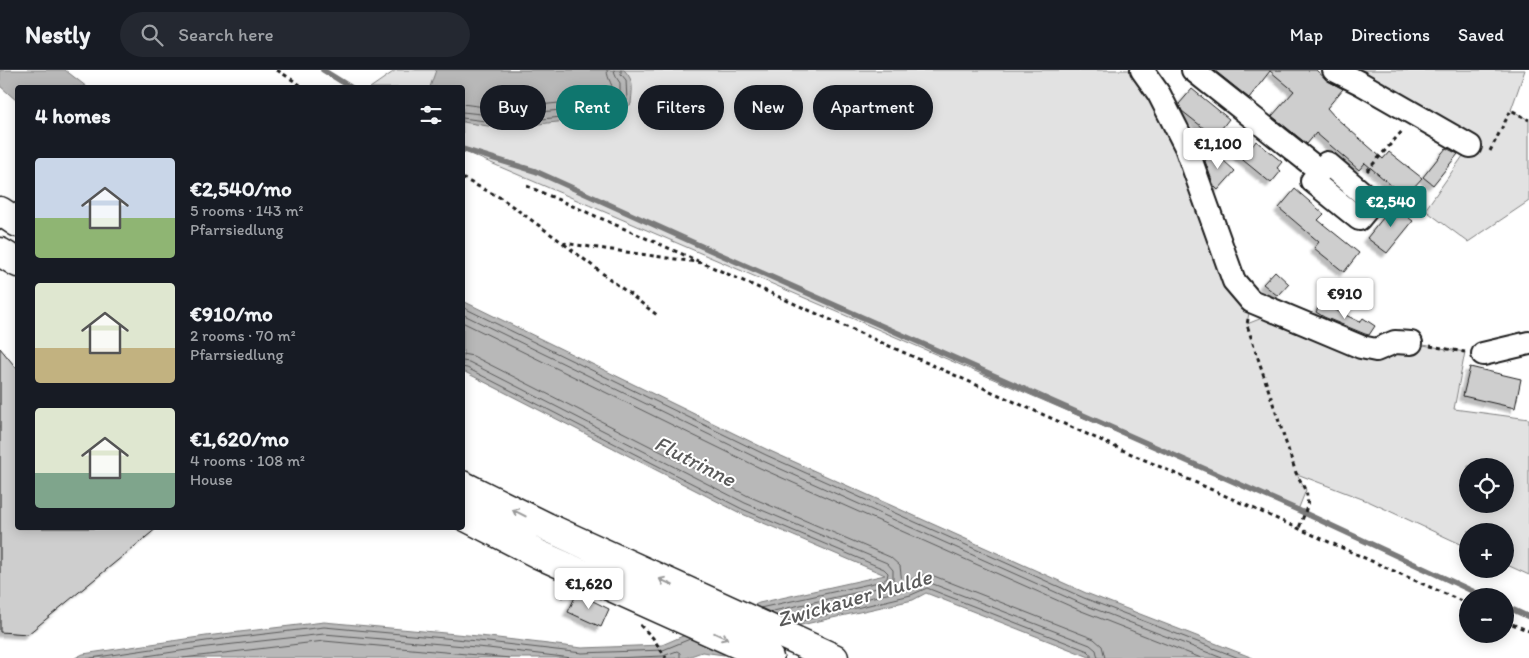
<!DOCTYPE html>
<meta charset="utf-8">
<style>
:root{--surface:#171b24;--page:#242831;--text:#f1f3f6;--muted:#9ea1a6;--line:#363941;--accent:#0f766e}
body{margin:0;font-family:Itim,sans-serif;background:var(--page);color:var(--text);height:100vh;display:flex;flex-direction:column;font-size:19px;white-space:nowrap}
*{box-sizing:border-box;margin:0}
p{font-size:16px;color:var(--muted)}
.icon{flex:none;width:28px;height:28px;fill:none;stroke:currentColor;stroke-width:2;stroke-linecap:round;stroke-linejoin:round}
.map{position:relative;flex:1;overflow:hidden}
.sheet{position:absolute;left:15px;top:15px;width:450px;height:445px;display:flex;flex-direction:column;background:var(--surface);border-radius:5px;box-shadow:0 2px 12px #0003}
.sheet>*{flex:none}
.top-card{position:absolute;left:480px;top:15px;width:475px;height:45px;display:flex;gap:10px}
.buttons{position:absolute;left:1459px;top:388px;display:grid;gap:10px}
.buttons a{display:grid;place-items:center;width:55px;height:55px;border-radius:50%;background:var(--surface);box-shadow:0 2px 12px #0003;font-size:25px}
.price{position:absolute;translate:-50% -42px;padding:0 11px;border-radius:5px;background:#fff;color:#222;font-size:16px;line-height:32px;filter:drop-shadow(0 1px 2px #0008)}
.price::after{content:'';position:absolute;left:50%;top:30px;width:15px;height:11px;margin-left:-8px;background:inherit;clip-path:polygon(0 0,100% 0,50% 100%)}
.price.current{background:var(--accent);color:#fff}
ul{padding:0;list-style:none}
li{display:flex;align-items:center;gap:15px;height:125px;padding:0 20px}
li span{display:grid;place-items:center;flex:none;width:140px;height:100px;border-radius:5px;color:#555}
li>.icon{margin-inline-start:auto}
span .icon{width:60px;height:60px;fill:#fffc;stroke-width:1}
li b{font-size:21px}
h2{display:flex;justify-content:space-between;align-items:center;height:60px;padding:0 20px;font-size:21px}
.pill{padding:0 18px;border-radius:22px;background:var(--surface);box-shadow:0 2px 12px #0003;font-size:18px;line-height:45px}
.pill.current{background:var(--accent);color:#fff}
header{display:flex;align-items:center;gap:30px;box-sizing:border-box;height:70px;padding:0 25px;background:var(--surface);border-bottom:1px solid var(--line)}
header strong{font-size:24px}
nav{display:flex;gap:28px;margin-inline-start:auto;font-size:18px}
.search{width:350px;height:45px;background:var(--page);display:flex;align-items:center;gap:12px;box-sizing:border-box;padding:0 18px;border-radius:28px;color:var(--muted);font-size:19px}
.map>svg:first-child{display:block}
.green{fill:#e2e2e2;stroke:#7f7f7f;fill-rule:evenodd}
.water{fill:#b8b8b8;stroke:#7a7a7a}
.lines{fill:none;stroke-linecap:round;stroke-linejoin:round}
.shore{stroke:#5a5a5a;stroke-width:1}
.stream{stroke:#7a7a7a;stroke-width:5.5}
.building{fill:#cecece;stroke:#1c1c1c;filter:url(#shadow)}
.minor-casing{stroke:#1c1c1c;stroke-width:26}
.major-casing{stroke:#1c1c1c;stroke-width:31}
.path{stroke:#1c1c1c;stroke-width:3;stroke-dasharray:4 4;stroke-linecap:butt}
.minor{stroke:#fff;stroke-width:22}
.major{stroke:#fff;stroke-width:28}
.oneway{stroke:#999}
.labels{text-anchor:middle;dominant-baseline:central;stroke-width:4;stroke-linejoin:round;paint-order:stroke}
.water-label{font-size:22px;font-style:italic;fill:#5a5a5a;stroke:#fff}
</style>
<header>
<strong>Nestly</strong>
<div class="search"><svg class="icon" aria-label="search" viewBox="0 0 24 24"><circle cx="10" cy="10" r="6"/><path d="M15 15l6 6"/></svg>Search here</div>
<nav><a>Map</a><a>Directions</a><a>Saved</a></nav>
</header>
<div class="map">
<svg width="1529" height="588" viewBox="0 0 1529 588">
<defs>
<filter id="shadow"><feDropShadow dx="-4.5" dy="4.5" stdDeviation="1" flood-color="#0004"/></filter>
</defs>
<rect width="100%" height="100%" fill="#fff"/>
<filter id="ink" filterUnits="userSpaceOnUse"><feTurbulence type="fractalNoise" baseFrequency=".02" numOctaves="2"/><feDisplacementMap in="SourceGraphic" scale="10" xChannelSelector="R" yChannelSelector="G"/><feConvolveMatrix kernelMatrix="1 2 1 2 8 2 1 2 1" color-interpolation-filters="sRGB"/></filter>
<g filter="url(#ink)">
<path class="green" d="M396,0H1142L1251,231L1247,254L1272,244L1361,281L1411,273L1465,282L1454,339L1529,349V505L1505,494V461H1468L1467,477L1370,432L1297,404L1306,420L1298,440L463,81L462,18H370ZM1468,396H1505V434H1468Z
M1334,0H1525L1511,40L1529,50V131L1468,172L1425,140L1470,76Z"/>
<path class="water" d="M0,0H65L87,17L18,18L17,31L0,16Z
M436,0H624C635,11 632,20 631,34L615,46L500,58L463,52L462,18L430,17Z
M463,231L768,380L1086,523L1253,588H1092L926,523L913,530L801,555L724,585L702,582L685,588H75L83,584L206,566L324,552L489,567L582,578L662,575L759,533L885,505L740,443L463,301Z"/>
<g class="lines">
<path class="shore" d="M462,34L501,39L607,28L613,24C614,15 607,10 607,0
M462,42L501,46L610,35L620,27V13L616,7L614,0
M462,48L501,53L613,42L627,31L626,10L621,4V0
M462,237L766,385L1084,528L1239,588
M462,244L763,391L1082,534L1222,588
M462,252L760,398L1079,540L1201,588
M462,284L473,286L748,426L890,487L900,496L902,513L922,505L934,506L1094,569L1102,576L1105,588
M462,291L469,292L745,433L887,493L893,500V510L886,516L769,542
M462,297L467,298L742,439L884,499L888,503L887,508L883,511L760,538
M785,549L798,544L909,519L922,513L928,512L1090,575L1096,580L1098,588
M793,553L911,525L927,518L1088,581L1091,584V588
M91,588L206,571L324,557L488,572L582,583L663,580L690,569
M133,588L207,577L324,564L488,578L572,588
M183,588L324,571L510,588
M614,588L663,586L677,581L680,583V588"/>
<path class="stream" d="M323,0L352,18
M462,79L535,101L701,176L1298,440L1483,526
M1505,536L1529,547"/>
</g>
<path class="building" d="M1214,0H1316L1328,11L1343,19L1327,38L1335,47L1383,89L1389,82L1422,108L1405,127L1365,93L1359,100L1316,63L1307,74L1272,46L1294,21L1270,1L1249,28Z
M1192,19L1229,49L1215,67L1182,41L1179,34Z
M1256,71L1282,92L1277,98L1281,101L1271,113L1238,86L1247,75L1251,78Z
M1446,78L1458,84L1433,115L1423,107Z
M1213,81L1235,101L1218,120L1214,116L1205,91Z
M1295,119L1324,144L1318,150L1359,183L1344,202L1314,178L1319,172L1279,138Z
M1396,132L1411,145L1409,148L1413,151L1387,183L1367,168Z
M1275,201L1289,214L1278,226L1263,214Z
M1321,233L1360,252L1363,248L1375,256L1369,265L1365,264L1324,247L1316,242Z
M0,278L18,300V458H157L28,564L0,562Z
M1470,297L1521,309L1515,338L1463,326Z
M577,523L609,539L601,557L568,542Z"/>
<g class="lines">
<defs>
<path id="minor" d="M1142,0L1159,24L1186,77L1234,211L1251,231L1361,277L1376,280L1395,272L1411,273
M1193,0L1320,101
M1334,0L1360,13L1470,76
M1327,93L1373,132L1359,149L1312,111Z
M1483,284L1529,273"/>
<path id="major" d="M0,141L18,153
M0,182L18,193
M462,415L547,457L834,588
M462,445L538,484L769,588"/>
</defs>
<use href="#minor" class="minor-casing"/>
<use href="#major" class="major-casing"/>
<path class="path" d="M277,0L305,18
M1490,81L1511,40L1529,50
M1367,101L1403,60
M462,108L501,128L563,173L703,193L1468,534
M527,116L698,191
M564,174L657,245
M1248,249L1247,255L1296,403C1312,431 1310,429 1299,458
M1430,276L1465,282
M561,527L569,521
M1505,551L1529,561
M640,555L653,568L666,588"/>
<use href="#minor" class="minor"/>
<use href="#major" class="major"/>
</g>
<defs><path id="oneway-shaft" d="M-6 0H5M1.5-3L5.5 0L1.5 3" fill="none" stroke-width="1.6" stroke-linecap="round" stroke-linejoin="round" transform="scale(1.25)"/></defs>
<g class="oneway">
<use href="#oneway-shaft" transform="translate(519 443) rotate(-153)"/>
<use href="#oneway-shaft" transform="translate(666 512) rotate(-155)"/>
<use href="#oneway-shaft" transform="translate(721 566) rotate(25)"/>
</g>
</g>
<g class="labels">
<g class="water-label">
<text transform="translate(695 391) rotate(27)">Flutrinne</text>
<text transform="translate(854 528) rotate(-16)">Zwickauer Mulde</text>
</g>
</g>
</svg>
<div class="buttons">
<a><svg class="icon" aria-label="locate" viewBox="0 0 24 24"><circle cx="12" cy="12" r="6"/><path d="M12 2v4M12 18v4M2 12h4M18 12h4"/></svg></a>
<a>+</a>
<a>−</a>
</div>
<b class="price" style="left:1218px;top:100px">€1,100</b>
<b class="price current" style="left:1391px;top:158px">€2,540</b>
<b class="price" style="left:1345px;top:250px">€910</b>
<b class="price" style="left:589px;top:540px">€1,620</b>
<div class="top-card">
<a class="pill">Buy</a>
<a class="pill current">Rent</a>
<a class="pill">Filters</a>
<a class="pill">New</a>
<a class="pill">Apartment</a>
</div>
<section class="sheet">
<h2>4 homes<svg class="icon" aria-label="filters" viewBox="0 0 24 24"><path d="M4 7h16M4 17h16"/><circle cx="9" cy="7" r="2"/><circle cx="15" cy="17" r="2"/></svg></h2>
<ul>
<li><span style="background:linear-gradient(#c9d6e8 60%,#8fb573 0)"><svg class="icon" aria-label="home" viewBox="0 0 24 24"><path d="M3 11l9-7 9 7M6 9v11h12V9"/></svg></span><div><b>€2,540/mo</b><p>5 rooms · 143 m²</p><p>Pfarrsiedlung</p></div></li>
<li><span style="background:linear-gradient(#dfe7d0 65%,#c2b280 0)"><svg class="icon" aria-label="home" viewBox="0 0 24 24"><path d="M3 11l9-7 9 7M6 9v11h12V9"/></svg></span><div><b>€910/mo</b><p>2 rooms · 70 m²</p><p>Pfarrsiedlung</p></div></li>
<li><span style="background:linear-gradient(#dfe7d0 65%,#7fa58c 0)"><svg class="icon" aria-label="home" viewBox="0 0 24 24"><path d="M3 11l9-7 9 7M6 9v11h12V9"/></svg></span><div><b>€1,620/mo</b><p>4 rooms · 108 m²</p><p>House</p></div></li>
</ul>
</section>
</div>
